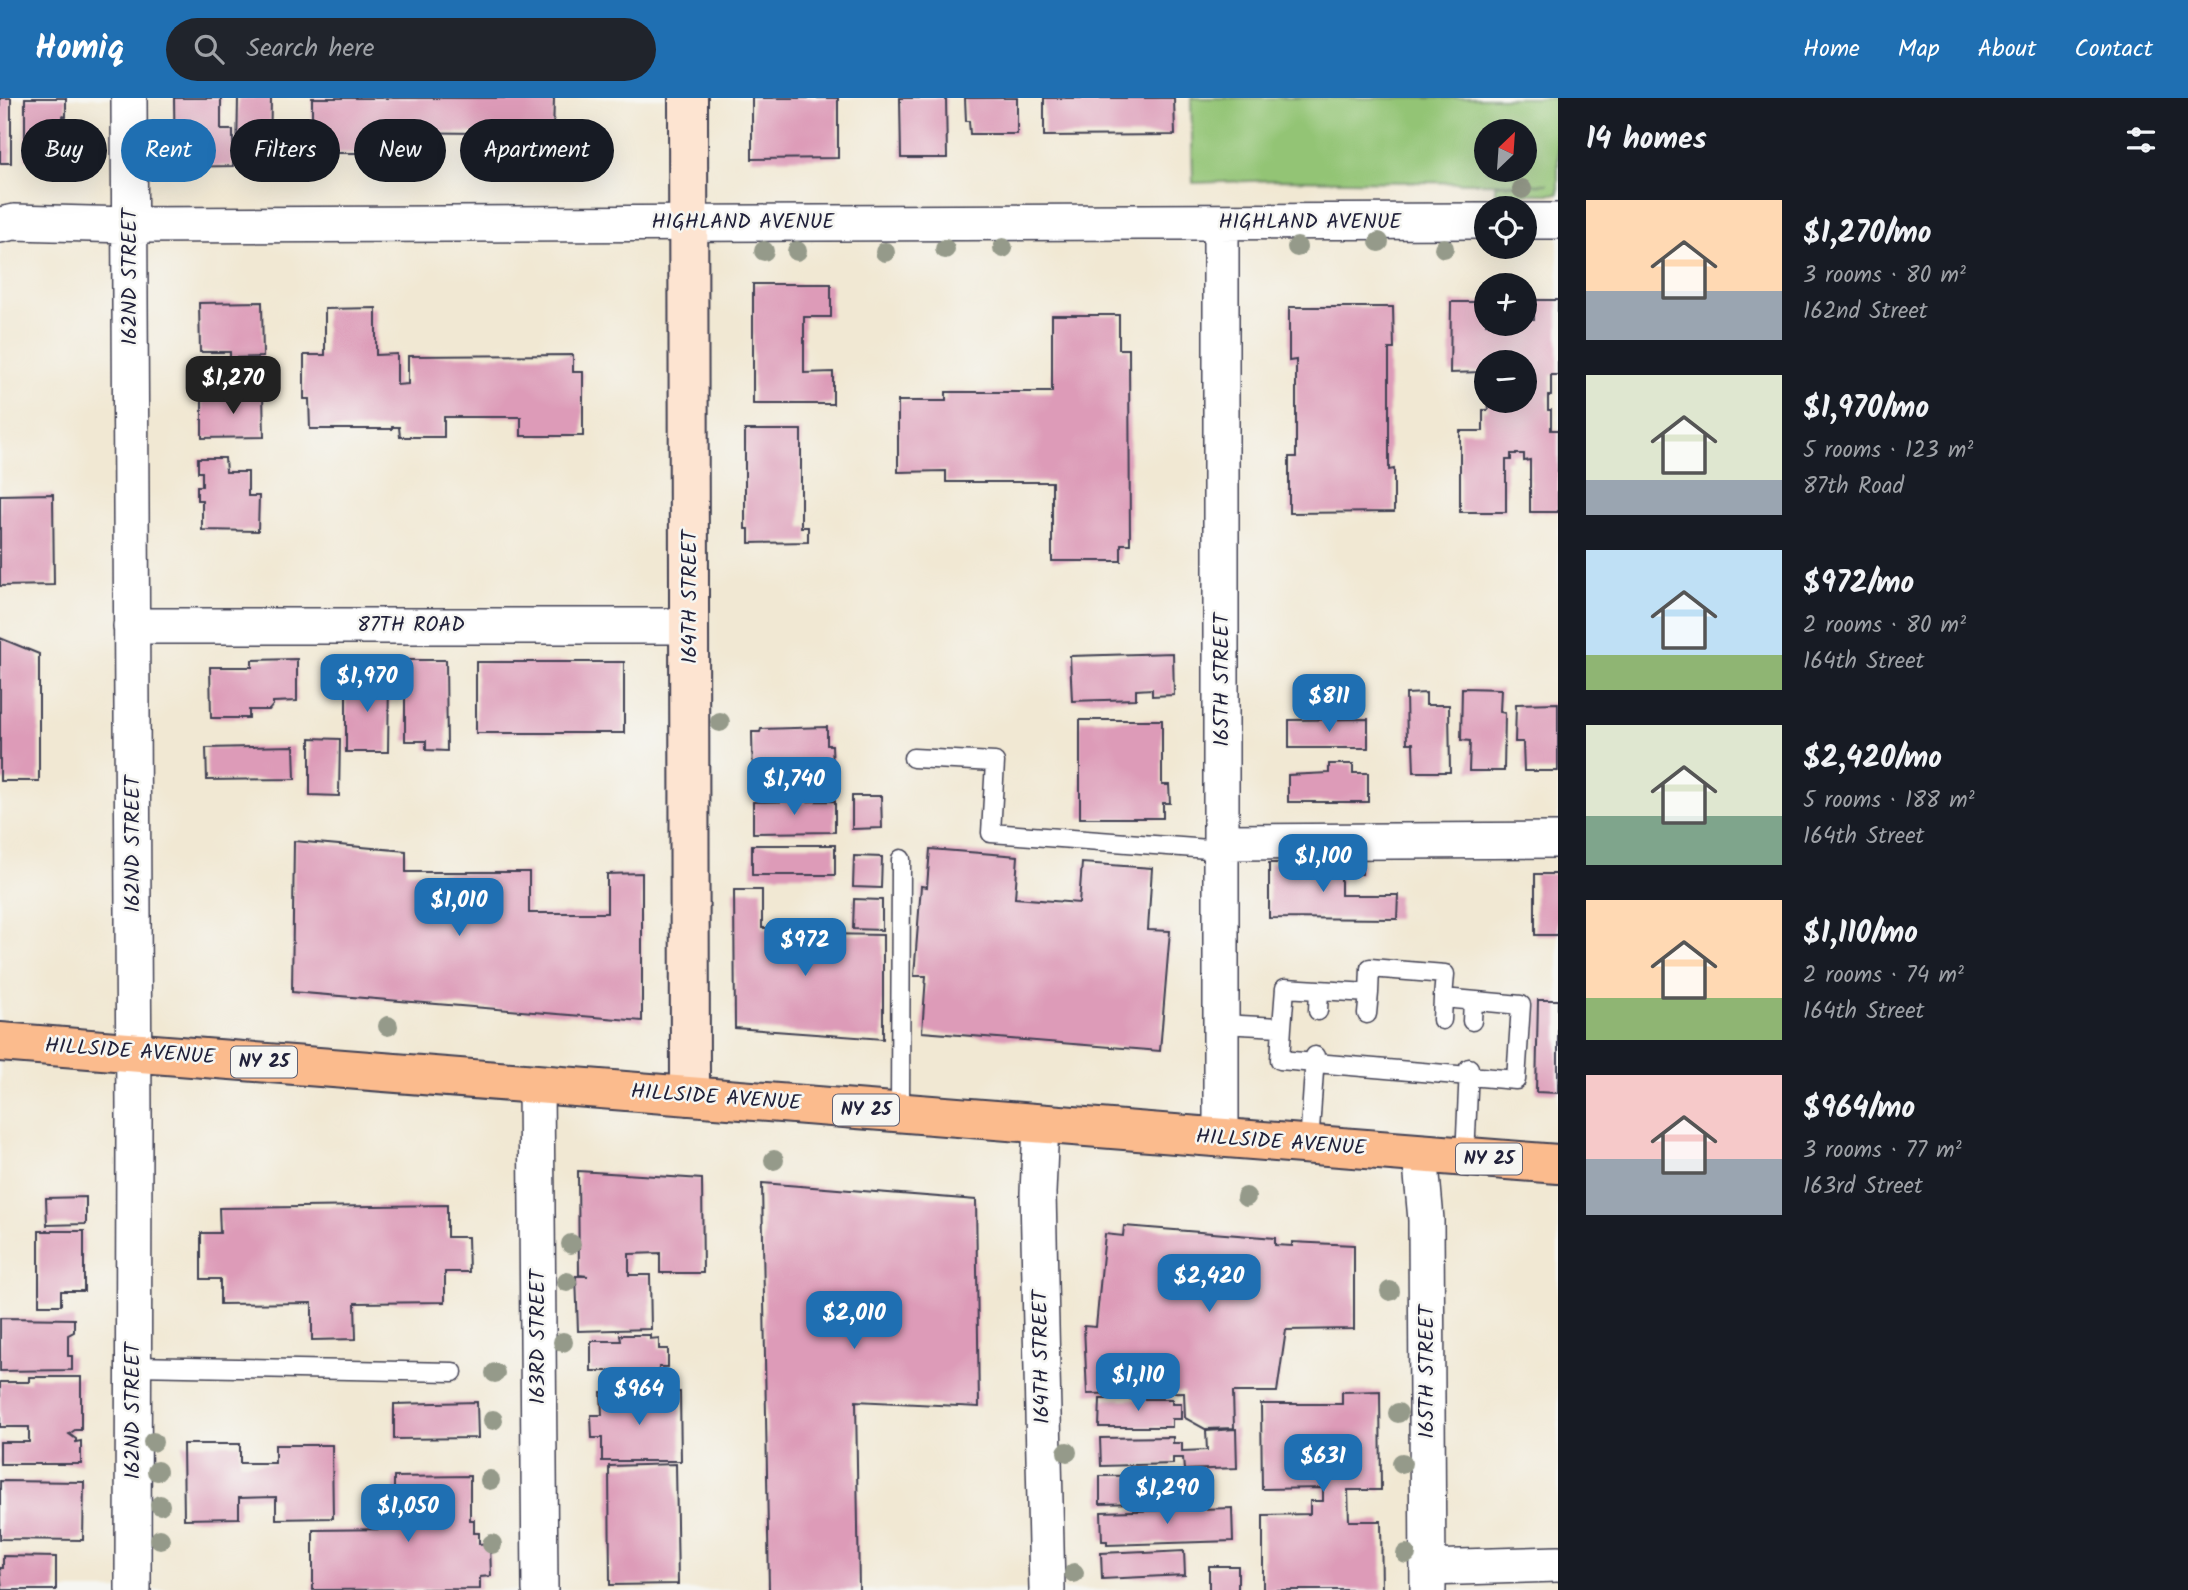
<!DOCTYPE html>
<meta charset="utf-8">
<style>
:root{--surface:#171b24;--page:#20242c;--text:#f1f3f6;--muted:#9ea1a6;--accent:#1f6fb2}
body{margin:0;font-family:Kalam,sans-serif;background:var(--page);color:var(--text);height:100vh;display:flex;flex-direction:column;font-size:26px;white-space:nowrap}
*{box-sizing:border-box;margin:0}
p{font-size:23px;color:var(--muted)}
.icon{flex:none;width:38px;height:38px;fill:none;stroke:currentColor;stroke-width:2;stroke-linecap:round;stroke-linejoin:round}
.map{position:relative;flex:1;overflow:hidden}
.side{display:flex;flex-direction:column;background:var(--surface);width:630px}
.side>*{flex:none}
.top-card{position:absolute;left:21px;top:21px;width:665px;height:63px;display:flex;gap:14px}
.needle{width:46px;rotate:25deg}
.controls{position:absolute;left:1474px;top:21px;display:grid;gap:14px}
.controls a{display:grid;place-items:center;width:63px;height:63px;border-radius:50%;background:var(--surface);box-shadow:0 7px 28px #0002;font-size:35px}
.price{position:absolute;translate:-50% -60px;padding:0 16px;border-radius:14px;background:var(--accent);color:#fff;font-size:23px;line-height:46px;filter:drop-shadow(0 2px 4px #0008)}
.price::after{content:'';position:absolute;left:50%;top:42px;width:21px;height:16px;margin-left:-10px;background:inherit;clip-path:polygon(0 0,100% 0,50% 100%)}
.price.on{background:#222;color:#fff}
ul{padding:0;list-style:none}
li{display:flex;align-items:center;gap:21px;height:175px;padding:0 28px}
li span{display:grid;place-items:center;flex:none;width:196px;height:140px;border-radius:0px;color:#555}
li>.icon{margin-inline-start:auto}
span .icon{width:84px;height:84px;fill:#fffc;stroke-width:1}
li b{font-size:30px}
h2{display:flex;justify-content:space-between;align-items:center;height:84px;padding:0 28px;font-size:30px}
.tag{padding:0 24px;border-radius:32px;background:var(--surface);box-shadow:0 7px 28px #0002;font-size:24px;line-height:63px}
.tag.on{background:var(--accent);color:#fff}
header{display:flex;align-items:center;gap:42px;box-sizing:border-box;height:98px;padding:0 35px;background:var(--accent);color:#fff}
header strong{font-size:33px}
nav{display:flex;gap:38px;margin-inline-start:auto;font-size:24px}
.search{width:490px;height:63px;background:var(--page);display:flex;align-items:center;gap:18px;box-sizing:border-box;padding:0 24px;border-radius:38px;color:var(--muted);font-size:26px}
main{display:flex;flex:1;min-height:0}
.map>svg:first-child{display:block}
.green{fill:#93c475;stroke:#5a7358;stroke-width:2;fill-rule:evenodd}
.building{fill:#dd9bb8}
.lines{fill:none;stroke-linecap:round;stroke-linejoin:round}
.lane-casing{stroke:#414052;stroke-width:21}
.street-casing{stroke:#414052;stroke-width:38}
.secondary-casing{stroke:#414052;stroke-width:42}
.primary-casing{stroke:#414052;stroke-width:42}
.lane{stroke:#fff;stroke-width:18}
.street{stroke:#fff;stroke-width:35}
.secondary{stroke:#fde4d1;stroke-width:38}
.primary{stroke:#fbbb8d;stroke-width:38}
.tree{fill:#959a8a}
.labels{text-anchor:middle;dominant-baseline:central;stroke-width:5;stroke-linejoin:round;paint-order:stroke}
.shield{fill:#f6f6f2;stroke:#626272;stroke-width:2}
.shield-label{font-size:19px;font-weight:bold;fill:#22223b}
.street-label{font-size:21px;fill:#22223b;stroke:#f6f6f2}
</style>
<header>
<strong>Homiq</strong>
<div class="search"><svg class="icon" aria-label="search" viewBox="0 0 24 24"><circle cx="10" cy="10" r="6"/><path d="M15 15l6 6"/></svg>Search here</div>
<nav><a>Home</a><a>Map</a><a>About</a><a>Contact</a></nav>
</header>
<main>
<div class="map">
<svg width="1558" height="1492" viewBox="0 0 1558 1492">
<rect width="100%" height="100%" fill="#f6f6f2"/>
<filter id="ink" filterUnits="userSpaceOnUse"><feTurbulence type="fractalNoise" baseFrequency=".0143" numOctaves="2"/><feDisplacementMap in="SourceGraphic" scale="14" xChannelSelector="R" yChannelSelector="G"/><feConvolveMatrix kernelMatrix="1 2 1 2 8 2 1 2 1" color-interpolation-filters="sRGB"/></filter>
<filter id="wash" filterUnits="userSpaceOnUse"><feTurbulence type="fractalNoise" baseFrequency=".00686" numOctaves="4" result="noise"/><feDisplacementMap in="SourceGraphic" scale="28" xChannelSelector="R" yChannelSelector="G"/><feGaussianBlur stdDeviation="1.57" result="paint"/><feColorMatrix in="noise" values="0 0 0 0 0 0 0 0 0 0 0 0 0 0 0 0 0 1.4 0 .05"/><feComposite in="paint" operator="in"/></filter>
<g filter="url(#wash)">
<rect width="100%" height="100%" fill="#f1e8d3"/>
<path class="green" d="M1191,0H1558V96H1495V87L1548,86L1279,82L1193,85ZM1486,33H1524V72H1486Z"/>
<g id="blocks">
<path class="building" d="M0,0H11V65H0Z
M25,0H66V19L63,18L64,62H25Z
M174,0H221V32H233V68L175,69Z
M238,0H271L270,59L237,58Z
M312,0H554L553,36L396,34V37L365,36V55H334V49H312Z
M752,0H838V60L752,61Z
M900,0H946L947,60H901Z
M965,0H1017V36H970L969,23H966Z
M1044,0H1174L1175,37L1044,38Z
M753,186H831V219H804V275L833,274V306H753Z
M1534,202H1558V277H1551V298H1548V312H1551V332H1558V414H1530V362L1524,363V356H1511V362H1506V414H1460V333H1483V312H1488L1487,303H1524V264H1486V300H1483V274L1450,275L1451,204H1486V226H1524V221H1534Z
M262,204L263,259L230,260V254H200L199,205Z
M1289,209H1393L1394,251H1389V372L1394,371V414L1289,415V359H1296V262L1289,263Z
M376,210V257L397,256V287L408,286V258L573,257V274H583V338H521V319H444V339H400L399,329H392V331H310L309,301H304V257H325V211Z
M1052,217H1119V251H1129L1130,446H1121V463H1052V384H946V373L898,374V303H946V294H1052Z
M202,296H263L264,339L202,340Z
M745,332H801V429H808V444L749,445V431H745Z
M198,360H225L226,374H248V398H259L258,433L202,432V402H197V388H202V374H198Z
M53,396L54,487L0,488V397Z
M0,540L39,556V683H0Z
M1173,555L1174,597L1152,598V591L1136,592V601L1072,603L1070,558Z
M297,561V603L273,604V607L269,612H249V620H211L210,569H252V562Z
M405,562H446L447,653L426,652V643H405Z
M476,564H624V635H476Z
M346,579H389L388,654H346Z
M1462,590L1501,591L1500,614L1505,615L1504,673H1469L1470,643L1461,642Z
M1426,595V607H1449L1450,674H1414L1413,645H1407L1406,596Z
M1558,605V673H1524L1523,644H1515L1516,606Z
M1368,621V650H1289V622Z
M1080,622H1162V687H1169L1170,705H1163V720H1080Z
M827,629V647H832L833,673H827V686L762,687V684L753,685L752,634H760L761,631Z
M310,640L340,641L339,698L310,697Z
M294,648L295,681L207,682L206,650Z
M1329,666H1353V675H1368V704H1288V677L1329,675Z
M852,698H881L882,730L852,731Z
M835,703V734L753,735V704Z
M294,743L406,753V774H529V815H607V776L642,775V923L292,894Z
M752,747H835V777H752Z
M930,751L1018,758L1015,800L1079,805L1082,765L1152,770L1148,832L1170,833L1160,953L922,934L926,878H914L921,788L927,789Z
M854,758L882,759L881,790L853,789Z
M1269,765H1362V776H1341V797H1398L1397,821L1269,820Z
M1535,776H1558V837H1535Z
M734,792H762V830H793V834H823V836L883,837V941L735,930Z
M854,801L882,802V832L853,831Z
M1538,902H1558V995L1536,994Z
M578,1073L702,1081L703,1175H660V1155L629,1156V1177H650L651,1231L578,1233L576,1178H588L579,1177Z
M762,1085L976,1102L979,1309L856,1303L859,1492H769Z
M86,1099V1126L47,1127L46,1100Z
M447,1107V1139H468L469,1174H445V1204L355,1205L356,1241L312,1242V1205L220,1206V1181H201V1135H220L219,1110Z
M1124,1128L1275,1140V1147L1292,1148V1144L1354,1147V1231L1286,1232L1277,1294H1233L1234,1330L1205,1331L1185,1320L1184,1294L1087,1296L1084,1228L1096,1229L1105,1136L1123,1138Z
M39,1133H84V1193H61V1207H39Z
M0,1220L74,1221V1234L68,1237V1258H72V1272L0,1273Z
M620,1237H650V1241L659,1240V1251H668V1269H659V1273H591V1243H621Z
M29,1279H81V1332H75L69,1336L76,1341V1344L81,1343V1366H0V1344H29V1329H0V1284H29Z
M1380,1293L1381,1392H1348L1349,1423H1381L1382,1492H1263V1417L1310,1416V1403H1323V1390L1262,1391L1261,1306H1342V1294Z
M601,1294H680L681,1363H602V1340H592L591,1317H602Z
M1100,1301H1172V1306H1181V1321H1172V1329H1099Z
M477,1304L478,1340L394,1341V1306Z
M1236,1331L1237,1370L1184,1372L1183,1360H1173V1366L1101,1368L1100,1340L1173,1339V1345H1182V1353L1207,1352L1206,1333Z
M183,1346H240V1365H275V1347H332L333,1420L276,1421V1399L239,1400V1420L184,1421Z
M676,1366L678,1486L610,1487L609,1368Z
M1185,1377V1396H1175V1404L1100,1406V1378Z
M470,1378V1422H474V1435H479V1446L490,1445L491,1478L480,1479V1491L313,1492V1432L394,1431V1379Z
M0,1383L84,1384L83,1442L0,1441Z
M1232,1410L1233,1443L1107,1447V1443H1102L1101,1414Z
M1145,1453V1455L1184,1453L1185,1477L1102,1481L1101,1455Z
M3,1458L56,1459V1492H2L0,1470H3Z
M1209,1468H1238V1492H1209Z"/>
</g>
</g>
<g filter="url(#ink)">
<use href="#blocks" fill-opacity="0" stroke="#414052" stroke-width="2"/>
<g class="lines">
<defs>
<path id="lane" d="M913,660L995,664L991,735L1222,752
M1318,913L1319,892
M1367,916L1369,895
M1442,922L1443,900
M1472,923L1473,903
M1221,926L1282,929L1285,890L1369,895L1370,870L1445,876L1443,900L1521,907L1516,982L1280,962L1282,929
M900,1014L901,761
M1309,1047L1315,958
M1465,1059L1469,970
M133,1268L453,1274"/>
<path id="street" d="M129,0L134,1018L133,1492
M1524,123H1558
M0,127L14,124L129,127L1486,123
M131,528H690
M1222,744L1558,742
M536,986L540,1492
M1041,1026L1038,1095L1047,1492
M1221,1040V124
M1420,1055L1426,1122L1428,1492
M1428,1470L1558,1466"/>
<path id="secondary" d="M688,0L690,998"/>
<path id="primary" d="M0,944L1558,1066"/>
</defs>
<use href="#lane" class="lane-casing"/>
<use href="#street" class="street-casing"/>
<use href="#secondary" class="secondary-casing"/>
<use href="#primary" class="primary-casing"/>
<use href="#lane" class="lane"/>
<use href="#street" class="street"/>
<use href="#secondary" class="secondary"/>
<use href="#primary" class="primary"/>
</g>
<g class="tree">
<circle cx="1522" cy="91" r="10"/>
<circle cx="1379" cy="144" r="10"/>
<circle cx="1297" cy="149" r="10"/>
<circle cx="1003" cy="150" r="10"/>
<circle cx="1444" cy="150" r="10"/>
<circle cx="945" cy="151" r="10"/>
<circle cx="764" cy="153" r="10"/>
<circle cx="797" cy="153" r="10"/>
<circle cx="885" cy="154" r="10"/>
<circle cx="720" cy="624" r="10"/>
<circle cx="388" cy="928" r="10"/>
<circle cx="774" cy="1062" r="10"/>
<circle cx="1246" cy="1099" r="10"/>
<circle cx="571" cy="1146" r="10"/>
<circle cx="567" cy="1184" r="10"/>
<circle cx="1390" cy="1193" r="10"/>
<circle cx="563" cy="1244" r="10"/>
<circle cx="495" cy="1275" r="10"/>
<circle cx="1398" cy="1315" r="10"/>
<circle cx="493" cy="1322" r="10"/>
<circle cx="153" cy="1344" r="10"/>
<circle cx="1067" cy="1354" r="10"/>
<circle cx="1402" cy="1365" r="10"/>
<circle cx="157" cy="1373" r="10"/>
<circle cx="490" cy="1382" r="10"/>
<circle cx="160" cy="1407" r="10"/>
<circle cx="160" cy="1441" r="10"/>
<circle cx="492" cy="1446" r="10"/>
<circle cx="1406" cy="1456" r="10"/>
<circle cx="1074" cy="1475" r="10"/>
</g>
</g>
<g class="labels">
<g class="shield">
<rect x="231" y="948.5" width="66" height="31" rx="5"/>
<rect x="833" y="996.5" width="66" height="31" rx="5"/>
<rect x="1456" y="1045.5" width="66" height="31" rx="5"/>
</g>
<g class="shield-label">
<text x="264" y="964">NY 25</text>
<text x="866" y="1012">NY 25</text>
<text x="1489" y="1061">NY 25</text>
</g>
<g class="street-label">
<text x="743" y="124">HIGHLAND AVENUE</text>
<text x="1310" y="124">HIGHLAND AVENUE</text>
<text transform="translate(130 179) rotate(-90)">162ND STREET</text>
<text transform="translate(690 499) rotate(-90)">164TH STREET</text>
<text x="411" y="527">87TH ROAD</text>
<text transform="translate(1222 582) rotate(-90)">165TH STREET</text>
<text transform="translate(133 746) rotate(-90)">162ND STREET</text>
<text transform="translate(130 954) rotate(4)">HILLSIDE AVENUE</text>
<text transform="translate(716 1000) rotate(4)">HILLSIDE AVENUE</text>
<text transform="translate(1281 1045) rotate(4)">HILLSIDE AVENUE</text>
<text transform="translate(538 1239) rotate(-90)">163RD STREET</text>
<text transform="translate(1042 1259) rotate(-91)">164TH STREET</text>
<text transform="translate(1427 1274) rotate(-90)">165TH STREET</text>
<text transform="translate(133 1313) rotate(-90)">162ND STREET</text>
</g>
</g>
</svg>
<div class="controls">
<a><svg class="needle" viewBox="-14 -14 28 28"><path d="M0-13l5 13h-10z" fill="#e53935"/><path d="M0 13l5-13h-10z" fill="#9ea1a6"/></svg></a>
<a><svg class="icon" aria-label="locate" viewBox="0 0 24 24"><circle cx="12" cy="12" r="6"/><path d="M12 2v4M12 18v4M2 12h4M18 12h4"/></svg></a>
<a>+</a>
<a>−</a>
</div>
<b class="price on" style="left:233px;top:318px">$1,270</b>
<b class="price" style="left:367px;top:616px">$1,970</b>
<b class="price" style="left:1329px;top:636px">$811</b>
<b class="price" style="left:794px;top:719px">$1,740</b>
<b class="price" style="left:1323px;top:796px">$1,100</b>
<b class="price" style="left:459px;top:840px">$1,010</b>
<b class="price" style="left:805px;top:880px">$972</b>
<b class="price" style="left:1209px;top:1216px">$2,420</b>
<b class="price" style="left:854px;top:1253px">$2,010</b>
<b class="price" style="left:1138px;top:1315px">$1,110</b>
<b class="price" style="left:639px;top:1329px">$964</b>
<b class="price" style="left:1323px;top:1396px">$631</b>
<b class="price" style="left:1167px;top:1428px">$1,290</b>
<b class="price" style="left:408px;top:1446px">$1,050</b>
<div class="top-card">
<a class="tag">Buy</a>
<a class="tag on">Rent</a>
<a class="tag">Filters</a>
<a class="tag">New</a>
<a class="tag">Apartment</a>
</div>
</div>
<section class="side">
<h2>14 homes<svg class="icon" aria-label="filters" viewBox="0 0 24 24"><path d="M4 7h16M4 17h16"/><circle cx="9" cy="7" r="2"/><circle cx="15" cy="17" r="2"/></svg></h2>
<ul>
<li><span style="background:linear-gradient(#ffd9b3 65%,#9aa5b1 0)"><svg class="icon" aria-label="home" viewBox="0 0 24 24"><path d="M3 11l9-7 9 7M6 9v11h12V9"/></svg></span><div><b>$1,270/mo</b><p>3 rooms · 80 m²</p><p>162nd Street</p></div></li>
<li><span style="background:linear-gradient(#dfe7d0 75%,#9aa5b1 0)"><svg class="icon" aria-label="home" viewBox="0 0 24 24"><path d="M3 11l9-7 9 7M6 9v11h12V9"/></svg></span><div><b>$1,970/mo</b><p>5 rooms · 123 m²</p><p>87th Road</p></div></li>
<li><span style="background:linear-gradient(#bfe0f5 75%,#8fb573 0)"><svg class="icon" aria-label="home" viewBox="0 0 24 24"><path d="M3 11l9-7 9 7M6 9v11h12V9"/></svg></span><div><b>$972/mo</b><p>2 rooms · 80 m²</p><p>164th Street</p></div></li>
<li><span style="background:linear-gradient(#dfe7d0 65%,#7fa58c 0)"><svg class="icon" aria-label="home" viewBox="0 0 24 24"><path d="M3 11l9-7 9 7M6 9v11h12V9"/></svg></span><div><b>$2,420/mo</b><p>5 rooms · 188 m²</p><p>164th Street</p></div></li>
<li><span style="background:linear-gradient(#ffd9b3 70%,#8fb573 0)"><svg class="icon" aria-label="home" viewBox="0 0 24 24"><path d="M3 11l9-7 9 7M6 9v11h12V9"/></svg></span><div><b>$1,110/mo</b><p>2 rooms · 74 m²</p><p>164th Street</p></div></li>
<li><span style="background:linear-gradient(#f6c9c9 60%,#9aa5b1 0)"><svg class="icon" aria-label="home" viewBox="0 0 24 24"><path d="M3 11l9-7 9 7M6 9v11h12V9"/></svg></span><div><b>$964/mo</b><p>3 rooms · 77 m²</p><p>163rd Street</p></div></li>
</ul>
</section>
</main>
